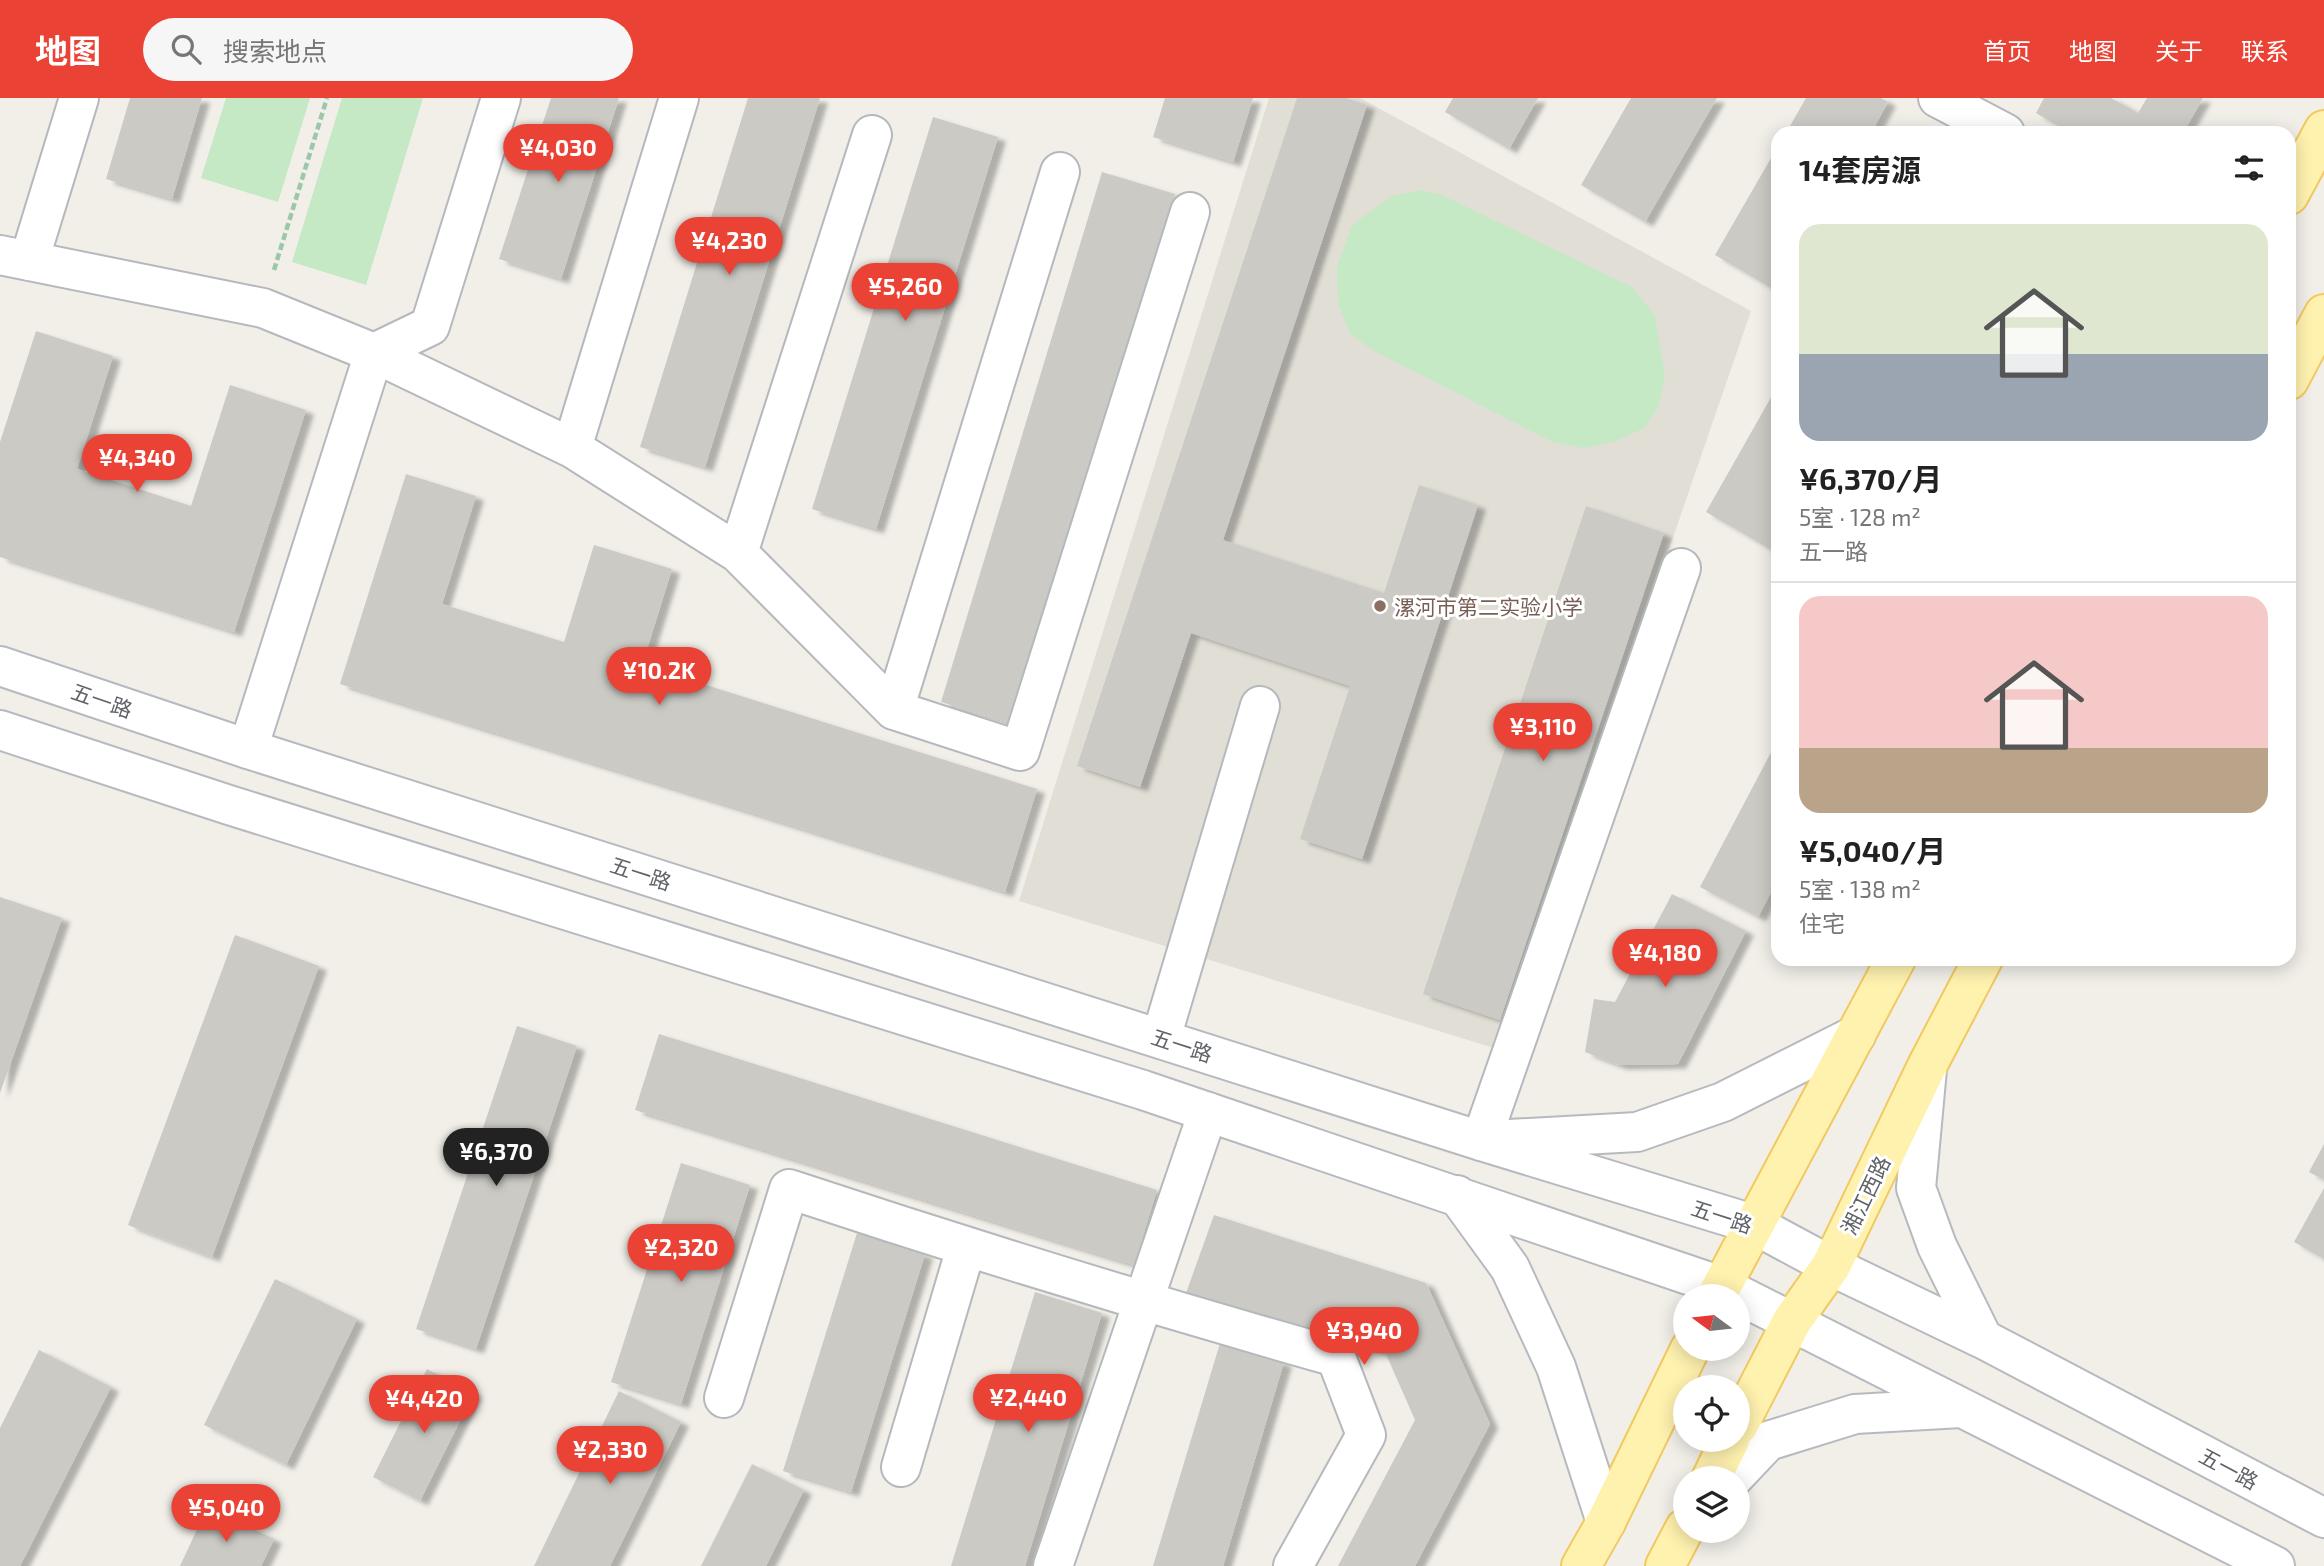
<!DOCTYPE html>
<html lang="zh">
<meta charset="utf-8">
<style>
:root{--surface:#fff;--page:#f6f6f6;--text:#222;--muted:#767676;--line:#e0e0e0;--accent:#ea4335}
body{margin:0;font-family:"Exo 2","Noto Sans SC",sans-serif;background:var(--page);color:var(--text);height:100vh;display:flex;flex-direction:column;font-size:26px;white-space:nowrap}
*{box-sizing:border-box;margin:0}
p{font-size:23px;color:var(--muted)}
.icon{flex:none;width:38px;height:38px;fill:none;stroke:currentColor;stroke-width:2;stroke-linecap:round;stroke-linejoin:round}
.map{position:relative;flex:1;overflow:hidden}
.panel{position:absolute;left:1771px;top:28px;width:525px;height:840px;display:flex;flex-direction:column;background:var(--surface);border-radius:21px;box-shadow:0 4px 18px #0003}
.panel>*{flex:none}
.needle{width:46px;rotate:285deg}
.tools{position:absolute;left:1673px;top:1186px;display:grid;gap:14px}
.tools a{display:grid;place-items:center;width:77px;height:77px;border-radius:50%;background:var(--surface);box-shadow:0 4px 18px #0003;font-size:35px}
.price{position:absolute;translate:-50% -60px;padding:0 16px;border-radius:24px;background:var(--accent);color:#fff;font-size:23px;line-height:46px;filter:drop-shadow(0 2px 4px #0008)}
.price::after{content:'';position:absolute;left:50%;top:42px;width:21px;height:16px;margin-left:-10px;background:inherit;clip-path:polygon(0 0,100% 0,50% 100%)}
.price.on{background:#222;color:#fff}
ul{padding:0;list-style:none}
li{display:grid;align-content:center;gap:14px;height:371px;padding:0 28px}
li+li{border-top:2px solid var(--line)}
li span{display:grid;place-items:center;height:217px;border-radius:21px;color:#555}
li>.icon{margin-inline-start:auto}
span .icon{width:126px;height:126px;fill:#fffc;stroke-width:1}
li b{font-size:30px}
h2{display:flex;justify-content:space-between;align-items:center;height:84px;padding:0 28px;font-size:30px}
header{display:flex;align-items:center;gap:42px;box-sizing:border-box;height:98px;padding:0 35px;background:var(--accent);color:#fff}
header strong{font-size:33px}
nav{display:flex;gap:38px;margin-inline-start:auto;font-size:24px}
.search{width:490px;height:63px;background:var(--page);display:flex;align-items:center;gap:18px;box-sizing:border-box;padding:0 24px;border-radius:38px;color:var(--muted);font-size:26px}
.map>svg:first-child{display:block}
.education{fill:#e1ded6}
.green{fill:#c5e8c5}
.building{fill:#cccac5;filter:url(#shadow)}
.lines{fill:none;stroke-linecap:round;stroke-linejoin:round}
.street-casing{stroke:#b5b8bc;stroke-width:42}
.secondary-casing{stroke:#b6babf;stroke-width:42}
.primary-casing{stroke:#f2c960;stroke-width:42}
.path{stroke:#9cc7a9;stroke-width:4.5;stroke-dasharray:7 3.5;stroke-linecap:butt}
.street{stroke:#fff;stroke-width:38}
.secondary{stroke:#fff;stroke-width:38}
.primary{stroke:#fff2af;stroke-width:38}
.education-dot{fill:#8d6e63;stroke:#fff;stroke-width:2.5}
.labels{text-anchor:middle;dominant-baseline:central;stroke-width:6;stroke-linejoin:round;paint-order:stroke}
.education-label{font-size:21px;fill:#785e54;stroke:#fff;text-anchor:start}
.street-label{font-size:21px;fill:#5f6368;stroke:#fff}
</style>
<header>
<strong>地图</strong>
<div class="search"><svg class="icon" aria-label="search" viewBox="0 0 24 24"><circle cx="10" cy="10" r="6"/><path d="M15 15l6 6"/></svg>搜索地点</div>
<nav><a>首页</a><a>地图</a><a>关于</a><a>联系</a></nav>
</header>
<div class="map">
<svg width="2324" height="1468" viewBox="0 0 2324 1468">
<defs>
<filter id="shadow"><feDropShadow dx="8" dy="4.5" stdDeviation="2" flood-color="#0004"/></filter>
</defs>
<rect width="100%" height="100%" fill="#f1efe8"/>
<path class="education" d="M1269,0H1360L1751,213L1497,951L1019,803Z"/>
<path class="green" d="M226,0H310L278,104L201,80Z
M342,0H423L366,187L292,164Z
M1420,92L1442,97L1632,189L1655,218L1665,278L1658,310L1644,330L1616,343L1584,350L1555,345L1376,254L1350,236L1338,206L1337,169L1352,127L1392,98Z"/>
<path class="building" d="M130,0H202L172,101L106,81Z
M551,0H619L561,181L499,161Z
M748,0H820L705,369L640,349Z
M1165,0H1253L1233,64L1153,39Z
M1297,0H1346L1367,7L1223,442L1384,495L1419,387L1478,407L1362,761L1300,741L1350,588L1191,535L1140,689L1077,668Z
M1453,0H1538L1509,51L1445,14Z
M1631,0H1717L1645,124L1581,87Z
M1806,0H1881L1888,4L1871,35H1786Z
M2044,0H2111L2138,15L2147,0H2203L2183,35H2070L2036,15Z
M933,19L998,39L876,431L812,411Z
M1778,48V194L1715,157Z
M1102,74L1175,96L1013,626L941,604Z
M36,233L113,258L77,371L191,408L230,287L306,312L234,534L0,459V344Z
M1778,287V437L1770,451L1706,414Z
M406,376L476,398L442,506L564,544L594,447L672,471L642,567L1037,691L1005,794L340,586Z
M1586,408L1664,435L1500,922L1423,896Z
M1778,641V781L1758,819L1700,789Z
M1672,796L1746,833L1678,966L1619,967L1585,954L1594,901L1615,904Z
M0,799L62,820L0,995Z
M235,837L319,868L212,1159L128,1127Z
M517,928L577,948L476,1251L416,1231Z
M659,936L1157,1092L1134,1167L635,1012Z
M2324,1046V1082L2309,1074Z
M681,1065L750,1087L681,1306L611,1284Z
M2324,1090V1161L2294,1144Z
M1214,1117L1426,1185L1490,1326L1415,1468H1338L1415,1322L1385,1254L1186,1195Z
M857,1135L925,1156L851,1394L783,1373Z
M275,1181L357,1221L286,1367L204,1327Z
M1035,1194L1102,1215L1025,1468H951Z
M1220,1245L1284,1264L1223,1468H1153Z
M39,1252L111,1289L20,1468H0V1330Z
M427,1271L474,1295L420,1403L373,1379Z
M619,1293L681,1324L610,1468H534Z
M752,1366L804,1392L766,1468H701Z
M207,1410L274,1441L261,1468H180Z"/>
<g class="lines">
<defs>
<path id="street" d="M1938,0L2005,35
M0,157L263,210L374,255L572,350L738,455L894,612L1020,653L1190,114
M29,163L79,0
M572,350L679,0
M738,455L872,37
M894,612L1060,74
M248,651L374,255L430,228L501,0
M1161,940L1260,608
M1481,1043L1681,470
M724,1300L789,1091C970,1151 1152,1207 1336,1259L1366,1337L1293,1468
M901,1369L966,1150
M1053,1468L1208,1014"/>
<path id="secondary" d="M0,568L248,651L1481,1043L1753,1126L1831,1168L1983,1241L2324,1420
M0,632L229,707L1143,992L1721,1188L2275,1468
M1927,971L1916,1090L1937,1148L1983,1241
M1509,1041L1637,1034L1723,1004L1856,937
M1457,1097L1510,1170L1556,1269L1606,1424
M1732,1381L1768,1343L1855,1316L1961,1310"/>
<path id="primary" d="M2289,97L2324,32
M2289,282L2324,216
M1716,1199L1896,861
M1738,1328L1792,1223L1831,1168L1927,968L1983,861
M1711,1381L1730,1342
M1581,1468L1606,1424L1690,1251
M1665,1468L1685,1430"/>
</defs>
<use href="#street" class="street-casing"/>
<use href="#secondary" class="secondary-casing"/>
<use href="#primary" class="primary-casing"/>
<path class="path" d="M274,172L327,0"/>
<use href="#street" class="street"/>
<use href="#secondary" class="secondary"/>
<use href="#primary" class="primary"/>
</g>
<circle class="education-dot" cx="1380" cy="508" r="7"/>
<g class="labels">
<g class="education-label">
<text x="1394" y="508">漯河市第二实验小学</text>
</g>
<g class="street-label">
<text transform="translate(102 602) rotate(19)">五一路</text>
<text transform="translate(641 775) rotate(18)">五一路</text>
<text transform="translate(1182 947) rotate(18)">五一路</text>
<text transform="translate(1865 1097) rotate(-64)">湘江西路</text>
<text transform="translate(1722 1118) rotate(18)">五一路</text>
<text transform="translate(2229 1370) rotate(28)">五一路</text>
</g>
</g>
</svg>
<div class="tools">
<a><svg class="needle" viewBox="-14 -14 28 28"><path d="M0-13l5 13h-10z" fill="#e53935"/><path d="M0 13l5-13h-10z" fill="#767676"/></svg></a>
<a><svg class="icon" aria-label="locate" viewBox="0 0 24 24"><circle cx="12" cy="12" r="6"/><path d="M12 2v4M12 18v4M2 12h4M18 12h4"/></svg></a>
<a><svg class="icon" aria-label="layers" viewBox="0 0 24 24"><path d="M12 4l9 5-9 5-9-5zM3 14l9 5 9-5"/></svg></a>
</div>
<b class="price" style="left:558px;top:86px">¥4,030</b>
<b class="price" style="left:729px;top:179px">¥4,230</b>
<b class="price" style="left:905px;top:225px">¥5,260</b>
<b class="price" style="left:137px;top:396px">¥4,340</b>
<b class="price" style="left:659px;top:609px">¥10.2K</b>
<b class="price" style="left:1543px;top:665px">¥3,110</b>
<b class="price" style="left:1665px;top:891px">¥4,180</b>
<b class="price on" style="left:496px;top:1090px">¥6,370</b>
<b class="price" style="left:681px;top:1186px">¥2,320</b>
<b class="price" style="left:1364px;top:1269px">¥3,940</b>
<b class="price" style="left:1028px;top:1336px">¥2,440</b>
<b class="price" style="left:424px;top:1337px">¥4,420</b>
<b class="price" style="left:610px;top:1388px">¥2,330</b>
<b class="price" style="left:226px;top:1446px">¥5,040</b>
<section class="panel">
<h2>14套房源<svg class="icon" aria-label="filters" viewBox="0 0 24 24"><path d="M4 7h16M4 17h16"/><circle cx="9" cy="7" r="2"/><circle cx="15" cy="17" r="2"/></svg></h2>
<ul>
<li><span style="background:linear-gradient(#dfe7d0 60%,#9aa5b1 0)"><svg class="icon" aria-label="home" viewBox="0 0 24 24"><path d="M3 11l9-7 9 7M6 9v11h12V9"/></svg></span><div><b>¥6,370/月</b><p>5室 · 128 m²</p><p>五一路</p></div></li>
<li><span style="background:linear-gradient(#f6c9c9 70%,#b9a48a 0)"><svg class="icon" aria-label="home" viewBox="0 0 24 24"><path d="M3 11l9-7 9 7M6 9v11h12V9"/></svg></span><div><b>¥5,040/月</b><p>5室 · 138 m²</p><p>住宅</p></div></li>
</ul>
</section>
</div>
